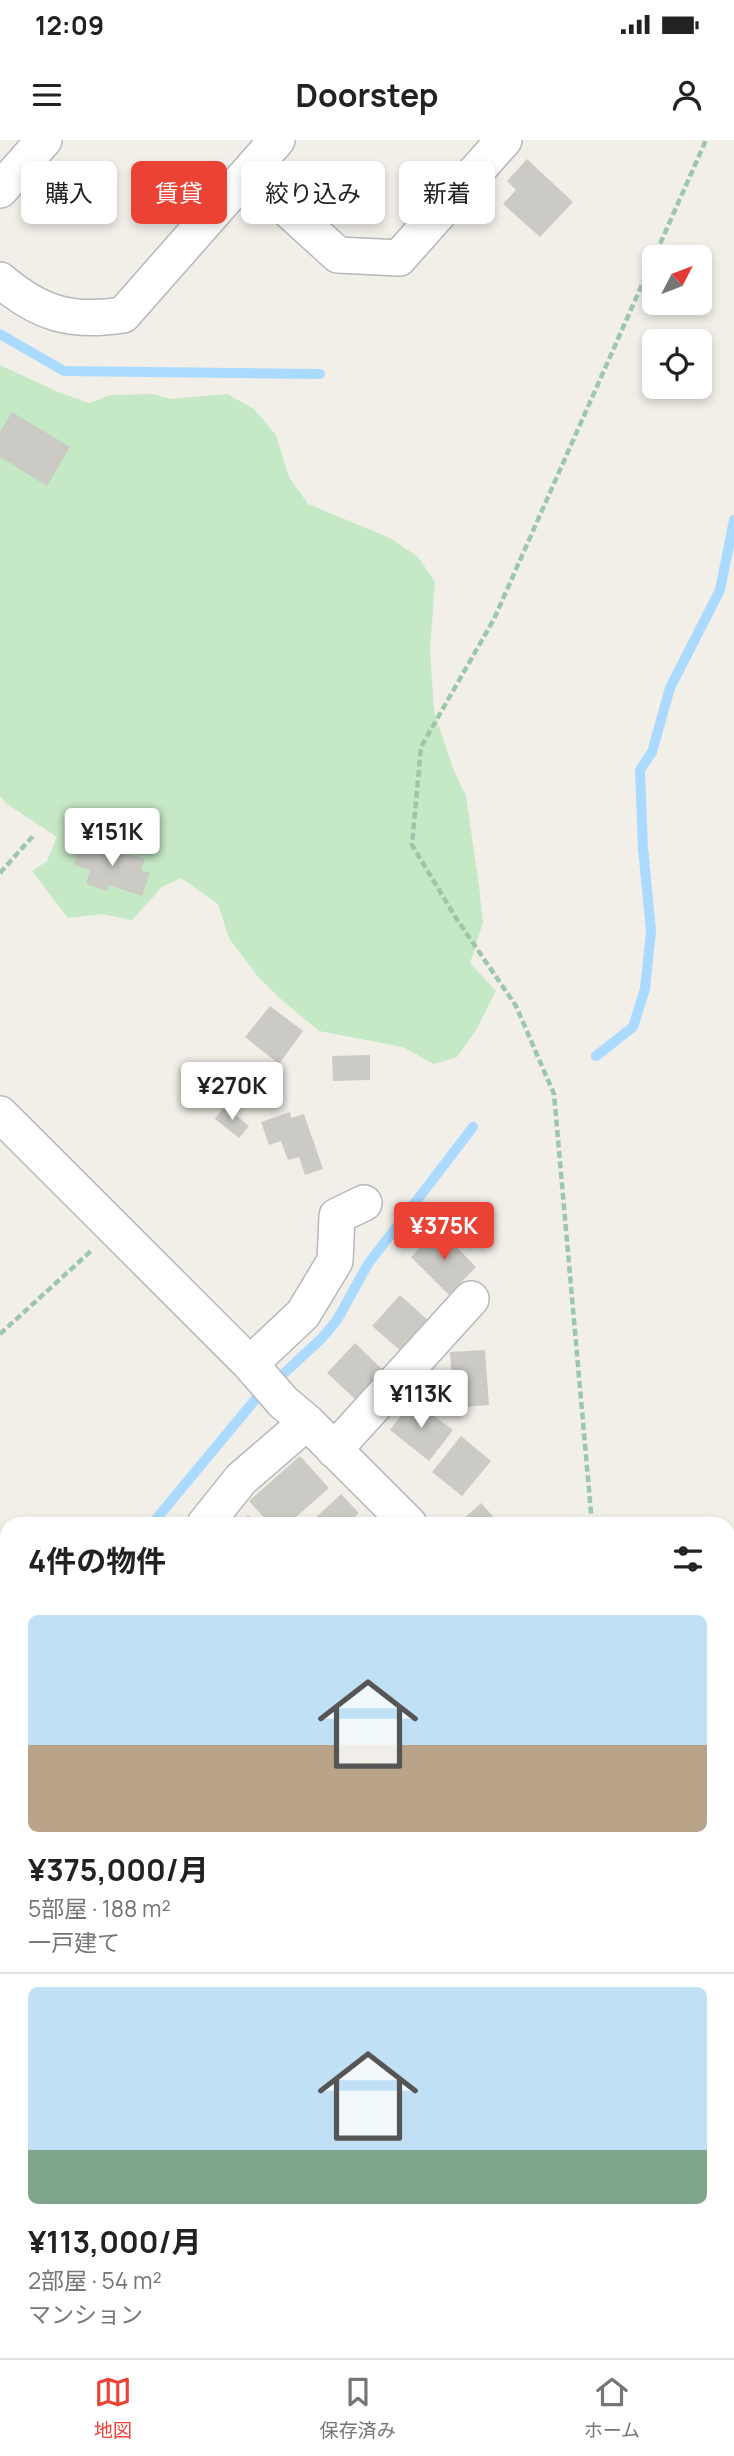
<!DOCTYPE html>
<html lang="ja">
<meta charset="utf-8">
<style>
:root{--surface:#fff;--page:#f2f2f2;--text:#222;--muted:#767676;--line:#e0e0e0;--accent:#ea4335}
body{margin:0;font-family:Manrope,"Noto Sans JP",sans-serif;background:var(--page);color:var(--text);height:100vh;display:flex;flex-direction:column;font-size:26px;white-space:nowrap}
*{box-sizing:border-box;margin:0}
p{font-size:23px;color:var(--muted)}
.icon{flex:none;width:38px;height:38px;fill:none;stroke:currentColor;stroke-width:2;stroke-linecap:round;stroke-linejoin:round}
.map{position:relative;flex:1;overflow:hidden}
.sheet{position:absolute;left:0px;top:1377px;width:735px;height:842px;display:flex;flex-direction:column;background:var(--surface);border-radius:21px 21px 0 0;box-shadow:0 4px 10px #0003}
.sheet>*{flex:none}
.top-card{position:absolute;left:21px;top:21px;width:693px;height:63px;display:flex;gap:14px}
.needle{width:46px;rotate:48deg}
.tools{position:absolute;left:642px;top:105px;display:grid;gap:14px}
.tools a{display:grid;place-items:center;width:70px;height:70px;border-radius:10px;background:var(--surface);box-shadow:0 4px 10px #0003;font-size:35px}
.price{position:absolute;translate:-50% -60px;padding:0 16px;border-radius:7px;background:#fff;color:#222;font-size:23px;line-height:46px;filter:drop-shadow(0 2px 4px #0008)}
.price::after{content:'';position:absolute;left:50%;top:42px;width:21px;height:16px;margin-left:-10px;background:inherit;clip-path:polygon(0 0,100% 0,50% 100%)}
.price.selected{background:var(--accent);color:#fff}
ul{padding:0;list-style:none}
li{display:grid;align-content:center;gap:14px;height:371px;padding:0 28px}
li+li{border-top:2px solid var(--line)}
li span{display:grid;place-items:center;height:217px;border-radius:10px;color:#555}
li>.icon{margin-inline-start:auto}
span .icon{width:126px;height:126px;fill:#fffc;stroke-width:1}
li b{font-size:30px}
h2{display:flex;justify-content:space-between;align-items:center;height:84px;padding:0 28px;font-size:30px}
.pill{padding:0 24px;border-radius:10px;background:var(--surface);box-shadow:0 4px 10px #0003;font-size:24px;line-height:63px}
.pill.selected{background:var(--accent);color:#fff}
.status{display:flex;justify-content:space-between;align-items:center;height:49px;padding:0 35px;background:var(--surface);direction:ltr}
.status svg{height:19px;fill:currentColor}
header{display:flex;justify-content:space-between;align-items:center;height:91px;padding:0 28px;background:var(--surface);font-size:32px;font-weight:700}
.dock{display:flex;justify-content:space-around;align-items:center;height:98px;border-top:2px solid var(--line);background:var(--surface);font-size:19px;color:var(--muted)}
.dock a{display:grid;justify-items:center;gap:4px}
.dock .selected{color:var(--accent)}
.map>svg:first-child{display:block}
.green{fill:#c5e8c5}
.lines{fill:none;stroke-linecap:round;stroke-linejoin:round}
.stream{stroke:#aadaff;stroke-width:10}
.building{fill:#cccac5}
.street-casing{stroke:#b5b8bc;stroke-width:38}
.path{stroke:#9cc7a9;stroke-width:4.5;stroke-dasharray:7 3.5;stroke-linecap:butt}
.street{stroke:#fff;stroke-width:35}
</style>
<div class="status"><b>12:09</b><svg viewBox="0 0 49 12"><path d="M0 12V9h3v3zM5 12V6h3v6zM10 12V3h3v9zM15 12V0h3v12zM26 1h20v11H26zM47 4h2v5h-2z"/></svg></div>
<header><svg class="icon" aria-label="menu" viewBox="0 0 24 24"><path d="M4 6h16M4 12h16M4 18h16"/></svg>Doorstep<svg class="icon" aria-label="person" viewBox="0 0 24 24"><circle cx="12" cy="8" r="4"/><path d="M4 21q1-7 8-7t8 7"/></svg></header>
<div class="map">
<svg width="734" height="2218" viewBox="0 0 734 2218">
<rect width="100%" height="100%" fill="#f1efe8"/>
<path class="green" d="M0,225L58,252L89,263L111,255L152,254L172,259L227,254L254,269L276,295L289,337L308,364L390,398L418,417L435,442L430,510L434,571L454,631L466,656L479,746L483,783L470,823L496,851L476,890L457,917L434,924L403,907L319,891L283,861L258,837L229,798L218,764L181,738L162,747L132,780L102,774L68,778L32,731L47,721L57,697L7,664L0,656Z"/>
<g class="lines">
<path class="stream" d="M0,194L64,231L320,234
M596,916L633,887L645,849L651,791L643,708L640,630L652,612L670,548L720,450L734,380
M152,1384L254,1261L322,1198L337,1180L368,1124L473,987
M0,1568L7,1560"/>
</g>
<path class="building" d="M527,19L573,62L540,97L503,64L516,50L507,41Z
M12,272L70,307L47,346L0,317V292Z
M82,699L145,719L141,730L150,733L142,756L109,745L107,751L86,744L90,730L74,725Z
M270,866L303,891L279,924L245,897Z
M370,915V940L333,941L332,916Z
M225,966L249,986L239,998L215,979Z
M290,972L291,978L304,974L323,1029L305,1035L299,1017L288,1020L281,1001L269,1005L261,982Z
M439,1089L476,1127L449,1155L411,1117Z
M400,1155L431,1183L403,1213L372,1186Z
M355,1203L383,1230L356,1260L327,1233Z
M485,1210L489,1265L454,1268L450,1212Z
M413,1260L453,1290L429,1321L390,1290Z
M461,1296L491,1321L462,1356L432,1332Z
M300,1316L329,1348L288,1384H270L249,1361Z
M341,1354L359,1373L347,1384H309Z
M481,1363L500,1384H458Z
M248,1375L257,1384H231L237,1378L241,1382Z
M7,1734V1782H0V1735Z
M7,1891V1953H5L0,1913V1892Z
M7,1959V2000H5L0,1960Z
M122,2212H150L151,2218H123Z
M239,2212H287L288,2218H240Z
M310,2212H342L343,2218H311Z
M359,2212H391V2218H360Z
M411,2212H443V2218H412Z
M551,2212H592L593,2218H552Z"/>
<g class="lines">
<defs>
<path id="street" d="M248,33L338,115L399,118L504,0
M0,50L44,0
M0,140C40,174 71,183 123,175L277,0
M0,974L250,1224L283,1262L307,1282L409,1384
M250,1224L303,1174L335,1121L337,1076L364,1063
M334,1310L471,1159
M205,1384L241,1339L307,1282
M0,1637L7,1628
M0,1697L7,1696
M0,1873L7,1872
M0,2038L7,2037
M0,2138L7,2145
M75,2212L81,2218
M512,2212V2218"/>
</defs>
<use href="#street" class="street-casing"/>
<path class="path" d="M0,733L33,696
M0,1194L91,1111
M592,1384L554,954L516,866L456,778L412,705L421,607L494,479L706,0
M677,2212L678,2218"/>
<use href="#street" class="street"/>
</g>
</svg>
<div class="tools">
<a><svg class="needle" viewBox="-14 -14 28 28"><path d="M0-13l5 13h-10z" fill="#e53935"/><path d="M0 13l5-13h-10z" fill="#767676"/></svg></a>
<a><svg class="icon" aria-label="locate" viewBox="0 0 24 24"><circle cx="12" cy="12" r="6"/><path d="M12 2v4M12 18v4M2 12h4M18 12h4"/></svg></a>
</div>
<b class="price" style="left:112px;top:728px">¥151K</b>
<b class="price" style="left:232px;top:982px">¥270K</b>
<b class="price selected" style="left:444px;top:1122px">¥375K</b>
<b class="price" style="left:421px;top:1290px">¥113K</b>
<div class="top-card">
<a class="pill">購入</a>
<a class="pill selected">賃貸</a>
<a class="pill">絞り込み</a>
<a class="pill">新着</a>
</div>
<section class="sheet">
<h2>4件の物件<svg class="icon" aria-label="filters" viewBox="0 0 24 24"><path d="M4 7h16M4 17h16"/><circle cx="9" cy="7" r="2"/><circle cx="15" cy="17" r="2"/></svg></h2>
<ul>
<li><span style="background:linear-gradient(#bfe0f5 60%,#b9a48a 0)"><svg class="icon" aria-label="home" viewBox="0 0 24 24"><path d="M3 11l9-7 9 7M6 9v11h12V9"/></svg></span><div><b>¥375,000/月</b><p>5部屋 · 188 m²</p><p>一戸建て</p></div></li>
<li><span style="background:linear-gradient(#bfe0f5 75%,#7fa58c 0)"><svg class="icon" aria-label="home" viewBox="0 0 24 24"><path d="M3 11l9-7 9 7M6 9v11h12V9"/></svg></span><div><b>¥113,000/月</b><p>2部屋 · 54 m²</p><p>マンション</p></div></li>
</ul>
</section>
</div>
<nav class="dock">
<a class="selected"><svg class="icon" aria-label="map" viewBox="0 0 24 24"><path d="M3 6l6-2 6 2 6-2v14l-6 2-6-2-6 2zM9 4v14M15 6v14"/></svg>地図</a>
<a><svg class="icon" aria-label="saved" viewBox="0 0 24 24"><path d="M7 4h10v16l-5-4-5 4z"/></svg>保存済み</a>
<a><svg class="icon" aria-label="home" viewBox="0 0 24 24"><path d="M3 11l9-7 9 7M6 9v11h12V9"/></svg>ホーム</a>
</nav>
